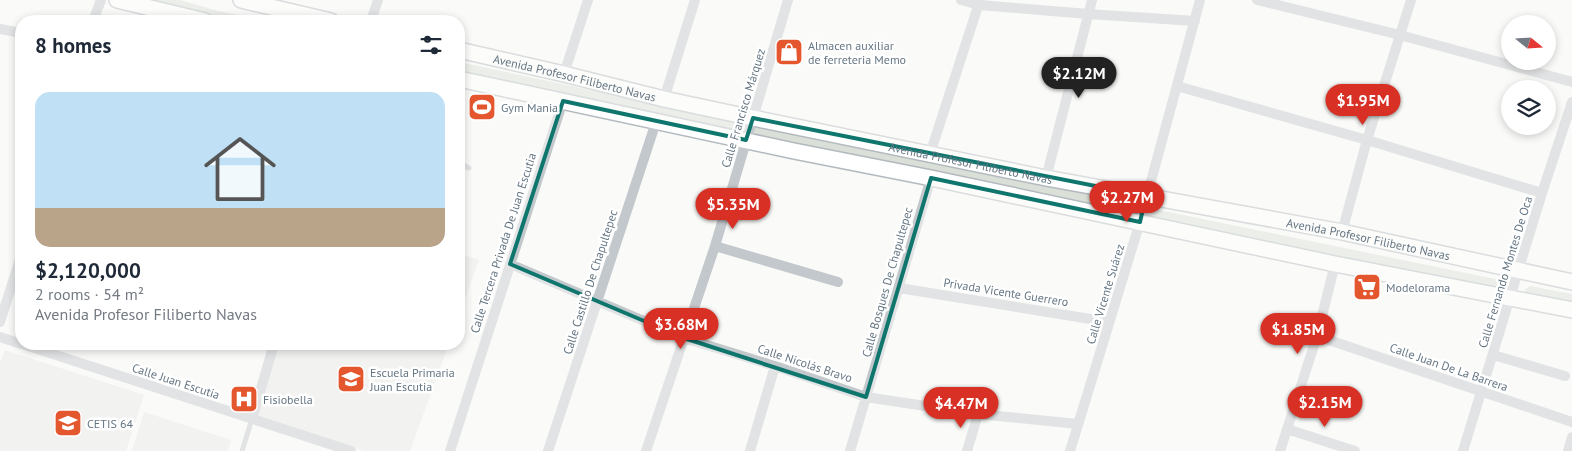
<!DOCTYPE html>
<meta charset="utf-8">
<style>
:root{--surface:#fff;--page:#f6f6f7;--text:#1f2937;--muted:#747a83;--line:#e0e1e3;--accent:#d93025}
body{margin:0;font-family:"PT Sans",sans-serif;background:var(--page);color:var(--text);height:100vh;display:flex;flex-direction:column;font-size:19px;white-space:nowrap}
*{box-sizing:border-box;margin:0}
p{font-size:16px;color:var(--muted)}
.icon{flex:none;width:28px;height:28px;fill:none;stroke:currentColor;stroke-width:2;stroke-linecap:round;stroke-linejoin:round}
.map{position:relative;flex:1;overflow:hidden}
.sheet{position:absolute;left:15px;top:15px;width:450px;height:335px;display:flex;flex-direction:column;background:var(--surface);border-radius:20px;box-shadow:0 2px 8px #0003}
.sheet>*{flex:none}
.needle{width:32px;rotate:108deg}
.tools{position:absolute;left:1501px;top:15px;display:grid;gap:10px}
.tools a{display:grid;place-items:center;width:55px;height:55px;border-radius:50%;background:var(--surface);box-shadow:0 2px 8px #0003;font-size:25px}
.price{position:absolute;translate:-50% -42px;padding:0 11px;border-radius:18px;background:var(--accent);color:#fff;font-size:16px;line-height:32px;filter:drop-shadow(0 1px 2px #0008)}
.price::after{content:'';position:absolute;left:50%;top:30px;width:15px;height:11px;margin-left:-8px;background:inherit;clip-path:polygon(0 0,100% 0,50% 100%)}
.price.current{background:#222;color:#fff}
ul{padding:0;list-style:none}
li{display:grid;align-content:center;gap:10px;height:265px;padding:0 20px}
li+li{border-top:1px solid var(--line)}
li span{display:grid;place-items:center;height:155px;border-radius:15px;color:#555}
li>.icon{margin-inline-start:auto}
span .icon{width:90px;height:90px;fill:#fffc;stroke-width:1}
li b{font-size:21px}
h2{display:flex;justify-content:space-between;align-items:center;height:60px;padding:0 20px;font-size:21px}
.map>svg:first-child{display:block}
.built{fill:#e8e9e9}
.green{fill:#dadfd7}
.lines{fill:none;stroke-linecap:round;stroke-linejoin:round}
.secondary-casing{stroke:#b3babf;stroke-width:18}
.lane{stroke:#c3c8cc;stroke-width:5}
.street{stroke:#c3c8cc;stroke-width:10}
.secondary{stroke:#fff;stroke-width:15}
.marked{fill:none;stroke:#0f766e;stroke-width:4;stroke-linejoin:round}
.labels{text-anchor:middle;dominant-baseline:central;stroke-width:5;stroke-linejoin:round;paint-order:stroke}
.poi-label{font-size:12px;fill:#657683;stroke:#fff;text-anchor:start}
.street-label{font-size:12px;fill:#657683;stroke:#fff}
</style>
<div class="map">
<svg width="1572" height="451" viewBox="0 0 1572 451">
<rect width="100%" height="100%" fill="#fafaf8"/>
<path class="built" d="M459,253L479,260L459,316Z
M278,344H449L410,451H364L255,415Z
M5,350L144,395L126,451H0V363Z
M144,412L231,440L228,451H132Z"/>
<path class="green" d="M137,0H180L218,11L267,21H211Z
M459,62L736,121L742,123L744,126L739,134L459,74Z
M760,126L1123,201L1128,203L1129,210L1127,213L756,136L754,131L755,127Z
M1154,209L1505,281L1508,284L1506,291L1500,293L1146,217L1148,212Z
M1530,286L1572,294V308L1524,295L1525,290Z"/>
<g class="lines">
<defs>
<g id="secondary">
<path d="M117,0L205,21"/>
<path d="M241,0L331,21"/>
<path id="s1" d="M459,50L564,74L664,99L753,118L1046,178L1342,232L1572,282"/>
<path d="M459,79L794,151L931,178L1335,264L1572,310"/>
</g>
</defs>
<use href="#secondary" class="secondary-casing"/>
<path class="lane" d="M459,163L469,168
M242,451L252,419"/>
<path class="street" d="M961,0L979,5L1088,14L1195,21
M1257,0L1400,35L1572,82
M93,21L101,0
M371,21L378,0
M0,29L21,33
M564,74L588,0
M1177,86L1367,140L1542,193
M664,99L695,0
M930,154L980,0
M1046,178L1092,0
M1342,232L1367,140L1411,0
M715,246L838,282
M510,264L684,338L775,366L866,397L978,414L1078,424
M899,288L1109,322
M0,322L21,256
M1317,336L1572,422
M0,337L21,344
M22,344L351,451
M1493,355L1565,376
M252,419L274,344
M1287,429L1355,451
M450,451L563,101
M548,451L656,122
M646,451L715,246L788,0
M750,451L775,366
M850,451L931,178
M967,451L978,414
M1070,451L1140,222L1200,0
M1280,451L1317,336L1335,264
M1463,451L1542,193L1572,102
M1568,451L1572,437"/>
<use href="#secondary" class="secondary"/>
</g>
<path d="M0 0H1572V451H0ZM563,101L746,140L753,118L1146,196L1140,222L931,178L866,397L684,338L510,264Z" fill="#fafaf8" fill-opacity=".55" fill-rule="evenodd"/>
<path class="marked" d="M563,101L746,140L753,118L1146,196L1140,222L931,178L866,397L684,338L510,264Z"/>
<defs>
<symbol id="shop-square" viewBox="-11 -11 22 22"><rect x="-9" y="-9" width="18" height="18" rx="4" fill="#e4572e" stroke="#fff"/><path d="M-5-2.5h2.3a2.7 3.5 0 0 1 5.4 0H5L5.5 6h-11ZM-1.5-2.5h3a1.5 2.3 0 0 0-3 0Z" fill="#fff"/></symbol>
<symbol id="stadium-square" viewBox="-11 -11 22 22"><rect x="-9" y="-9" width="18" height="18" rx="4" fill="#e4572e" stroke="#fff"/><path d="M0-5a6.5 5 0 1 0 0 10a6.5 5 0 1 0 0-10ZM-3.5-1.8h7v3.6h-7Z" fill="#fff"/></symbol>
<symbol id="supermarket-square" viewBox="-11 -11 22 22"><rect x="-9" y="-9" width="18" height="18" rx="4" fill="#e4572e" stroke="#fff"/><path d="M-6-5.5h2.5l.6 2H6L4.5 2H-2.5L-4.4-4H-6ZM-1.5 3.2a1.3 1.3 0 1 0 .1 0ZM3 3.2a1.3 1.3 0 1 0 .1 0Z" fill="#fff"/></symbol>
<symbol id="school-square" viewBox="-11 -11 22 22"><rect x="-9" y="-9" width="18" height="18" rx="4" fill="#e4572e" stroke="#fff"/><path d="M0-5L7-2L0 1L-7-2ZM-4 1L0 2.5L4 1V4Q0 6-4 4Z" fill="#fff"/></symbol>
<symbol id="hospital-square" viewBox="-11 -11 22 22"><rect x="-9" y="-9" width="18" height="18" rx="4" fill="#e4572e" stroke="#fff"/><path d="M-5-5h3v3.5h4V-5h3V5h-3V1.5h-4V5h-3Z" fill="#fff"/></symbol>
</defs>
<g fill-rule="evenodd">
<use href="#shop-square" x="773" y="36" width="32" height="32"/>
<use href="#stadium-square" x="466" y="91" width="32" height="32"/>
<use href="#supermarket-square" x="1351" y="271" width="32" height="32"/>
<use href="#school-square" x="335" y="363" width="32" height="32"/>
<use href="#hospital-square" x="228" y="383" width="32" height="32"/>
<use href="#school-square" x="52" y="407" width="32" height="32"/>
</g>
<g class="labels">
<g class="poi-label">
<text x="808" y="45">Almacen auxiliar<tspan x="808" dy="14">de ferreteria Memo</tspan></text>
<text x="501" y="107">Gym Mania</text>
<text x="1386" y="287">Modelorama</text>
<text x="370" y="372">Escuela Primaria<tspan x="370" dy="14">Juan Escutia</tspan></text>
<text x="263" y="399">Fisiobella</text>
<text x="87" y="423">CETIS 64</text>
</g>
<g class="street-label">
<text stroke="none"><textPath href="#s1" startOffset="119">Avenida Profesor Filiberto Navas</textPath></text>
<text transform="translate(743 108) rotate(-73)">Calle Francisco Márquez</text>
<text stroke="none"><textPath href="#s1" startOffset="524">Avenida Profesor Filiberto Navas</textPath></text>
<text stroke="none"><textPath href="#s1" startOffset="929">Avenida Profesor Filiberto Navas</textPath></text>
<text transform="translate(503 243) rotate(-72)">Calle Tercera Privada De Juan Escutia</text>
<text transform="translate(1505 272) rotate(-73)">Calle Fernando Montes De Oca</text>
<text transform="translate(590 282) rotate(-72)">Calle Castillo De Chapultepec</text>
<text transform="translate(887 282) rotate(-74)">Calle Bosques De Chapultepec</text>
<text transform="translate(1006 292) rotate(9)">Privada Vicente Guerrero</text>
<text transform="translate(1105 294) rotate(-73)">Calle Vicente Suárez</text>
<text transform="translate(805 363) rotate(18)">Calle Nicolás Bravo</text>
<text transform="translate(1449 367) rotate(19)">Calle Juan De La Barrera</text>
<text transform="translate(176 381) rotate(18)">Calle Juan Escutia</text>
</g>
</g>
</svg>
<div class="tools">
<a><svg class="needle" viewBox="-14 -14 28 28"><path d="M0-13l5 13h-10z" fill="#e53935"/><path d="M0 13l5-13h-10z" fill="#747a83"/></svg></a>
<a><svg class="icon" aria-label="layers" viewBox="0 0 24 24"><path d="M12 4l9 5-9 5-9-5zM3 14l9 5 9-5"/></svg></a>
</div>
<b class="price current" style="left:1079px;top:99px">$2.12M</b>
<b class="price" style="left:1363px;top:126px">$1.95M</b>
<b class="price" style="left:1127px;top:223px">$2.27M</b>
<b class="price" style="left:733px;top:230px">$5.35M</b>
<b class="price" style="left:681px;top:350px">$3.68M</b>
<b class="price" style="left:1298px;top:355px">$1.85M</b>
<b class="price" style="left:1325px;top:428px">$2.15M</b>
<b class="price" style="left:961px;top:429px">$4.47M</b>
<section class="sheet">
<h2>8 homes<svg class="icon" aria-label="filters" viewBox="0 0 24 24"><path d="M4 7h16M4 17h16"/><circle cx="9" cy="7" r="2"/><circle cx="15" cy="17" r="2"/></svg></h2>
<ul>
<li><span style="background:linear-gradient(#bfe0f5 75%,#b9a48a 0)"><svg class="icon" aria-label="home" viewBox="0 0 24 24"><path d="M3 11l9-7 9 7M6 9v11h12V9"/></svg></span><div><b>$2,120,000</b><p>2 rooms · 54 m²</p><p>Avenida Profesor Filiberto Navas</p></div></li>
</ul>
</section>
</div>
